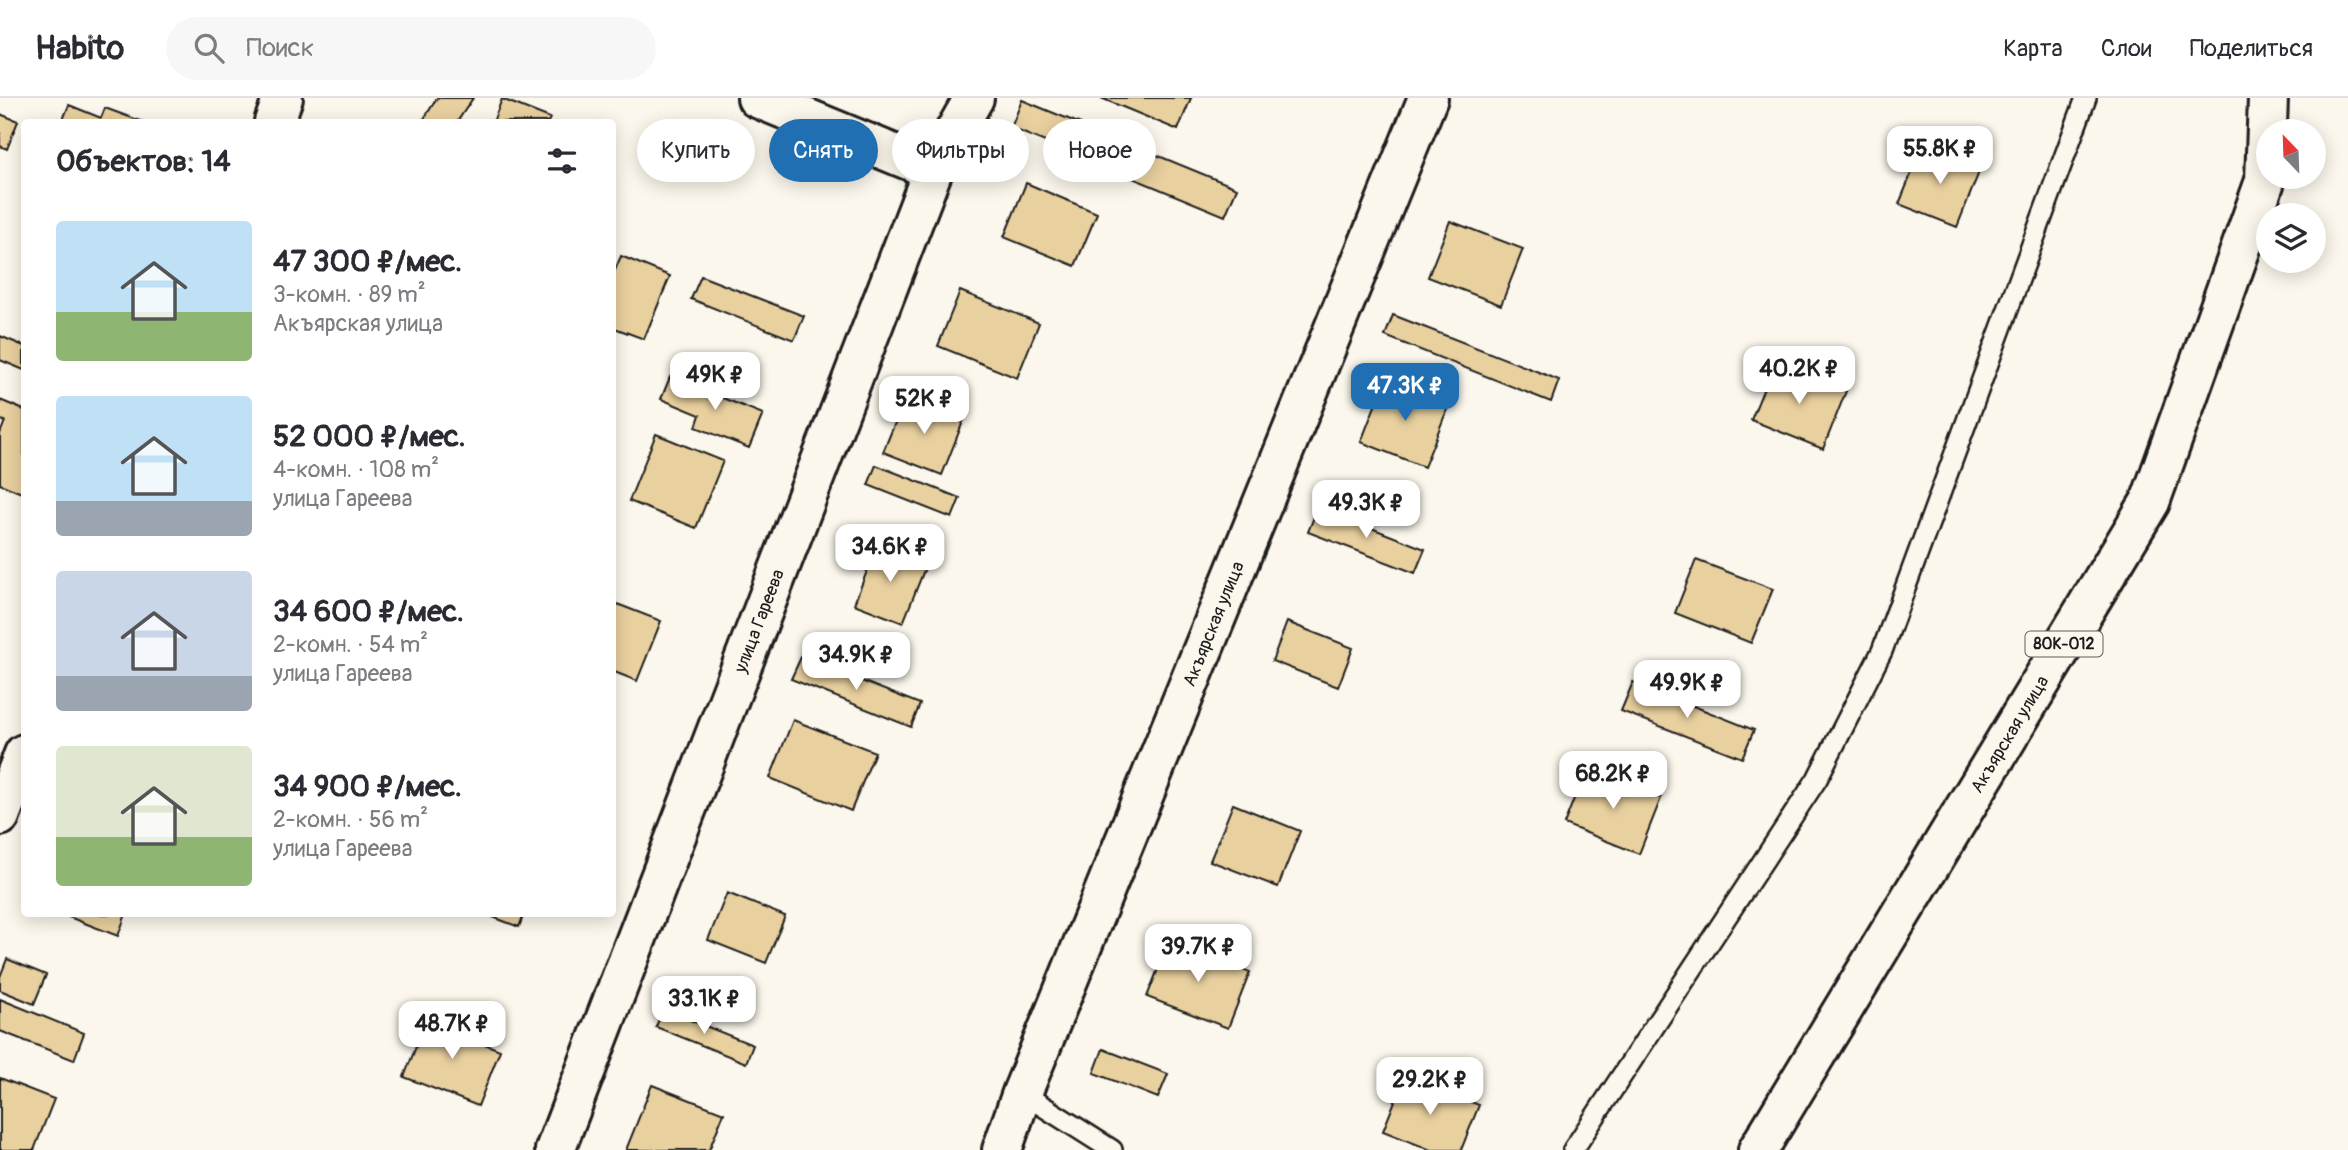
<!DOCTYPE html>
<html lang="ru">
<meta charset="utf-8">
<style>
:root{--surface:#fff;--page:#f7f7f7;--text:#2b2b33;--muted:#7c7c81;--line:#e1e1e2;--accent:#1f6fb2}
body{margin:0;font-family:Pangolin,sans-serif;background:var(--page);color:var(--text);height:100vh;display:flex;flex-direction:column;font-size:26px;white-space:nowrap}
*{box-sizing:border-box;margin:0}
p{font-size:23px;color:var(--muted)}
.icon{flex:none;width:38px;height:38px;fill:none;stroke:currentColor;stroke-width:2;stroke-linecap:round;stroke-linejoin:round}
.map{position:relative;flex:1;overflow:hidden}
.details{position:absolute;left:21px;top:21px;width:595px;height:798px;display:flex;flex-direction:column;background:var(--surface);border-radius:7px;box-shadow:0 4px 18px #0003}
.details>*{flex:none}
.guide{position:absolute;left:637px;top:21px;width:665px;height:63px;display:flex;gap:14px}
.needle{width:46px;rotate:337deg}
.buttons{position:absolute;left:2256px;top:21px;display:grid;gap:14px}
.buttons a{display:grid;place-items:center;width:70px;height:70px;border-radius:50%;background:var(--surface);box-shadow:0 4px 18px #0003;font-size:35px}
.price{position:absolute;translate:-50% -60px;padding:0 16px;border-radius:14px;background:#fff;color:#222;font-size:23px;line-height:46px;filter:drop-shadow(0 2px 4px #0008)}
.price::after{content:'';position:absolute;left:50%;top:42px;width:21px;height:16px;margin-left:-10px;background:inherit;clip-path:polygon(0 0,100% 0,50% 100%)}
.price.current{background:var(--accent);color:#fff}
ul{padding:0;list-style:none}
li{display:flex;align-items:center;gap:21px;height:175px;padding:0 35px}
li span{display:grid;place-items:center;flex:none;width:196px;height:140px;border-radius:7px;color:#555}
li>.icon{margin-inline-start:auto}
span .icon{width:84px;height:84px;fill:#fffc;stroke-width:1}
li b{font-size:30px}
h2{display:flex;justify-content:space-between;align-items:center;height:84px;padding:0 35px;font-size:30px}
.pill{padding:0 24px;border-radius:32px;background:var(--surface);box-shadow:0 4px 18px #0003;font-size:24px;line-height:63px}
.pill.current{background:var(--accent);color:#fff}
header{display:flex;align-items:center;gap:42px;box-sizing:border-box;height:98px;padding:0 35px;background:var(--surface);border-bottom:2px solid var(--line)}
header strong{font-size:33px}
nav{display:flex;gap:38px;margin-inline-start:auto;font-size:24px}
.search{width:490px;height:63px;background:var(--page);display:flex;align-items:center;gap:18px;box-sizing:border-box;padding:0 24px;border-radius:38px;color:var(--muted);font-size:26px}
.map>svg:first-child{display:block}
.building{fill:#e9d09f;stroke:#1c1c1c;stroke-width:2}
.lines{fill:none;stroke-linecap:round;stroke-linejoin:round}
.lane-casing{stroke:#1c1c1c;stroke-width:24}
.street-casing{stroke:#1c1c1c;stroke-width:44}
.secondary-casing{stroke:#1c1c1c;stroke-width:44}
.primary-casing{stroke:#1c1c1c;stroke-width:44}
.lane{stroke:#fbf7ec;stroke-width:19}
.street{stroke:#fbf7ec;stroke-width:38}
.secondary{stroke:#fbf7ec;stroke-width:38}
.primary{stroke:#fbf7ec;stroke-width:38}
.labels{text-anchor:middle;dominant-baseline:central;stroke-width:5;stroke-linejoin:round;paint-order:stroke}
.shield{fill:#fbf7ec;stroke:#5f5e5a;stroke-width:2}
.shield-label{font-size:16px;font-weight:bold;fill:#1c1c1c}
.street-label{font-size:18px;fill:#1c1c1c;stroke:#fbf7ec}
</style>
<header>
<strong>Habito</strong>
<div class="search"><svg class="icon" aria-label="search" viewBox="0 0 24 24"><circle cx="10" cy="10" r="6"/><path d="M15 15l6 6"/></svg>Поиск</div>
<nav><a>Карта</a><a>Слои</a><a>Поделиться</a></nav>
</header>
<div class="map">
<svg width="2348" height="1052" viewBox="0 0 2348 1052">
<rect width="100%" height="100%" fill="#fbf7ec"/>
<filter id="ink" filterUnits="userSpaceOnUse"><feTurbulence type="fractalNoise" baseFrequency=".0143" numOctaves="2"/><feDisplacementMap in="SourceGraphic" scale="14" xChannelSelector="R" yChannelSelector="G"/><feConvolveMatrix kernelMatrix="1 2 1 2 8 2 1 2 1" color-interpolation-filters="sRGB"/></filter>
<g filter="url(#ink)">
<path class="building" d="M437,0H473L457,24H422Z
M1101,0H1191L1178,32Z
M502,1L550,20L548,24H493Z
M1022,2L1237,90L1225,118L1011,30Z
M69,7L101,20L105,10L143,24H62Z
M0,16L18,23L7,51L0,48Z
M1923,47L1981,69L1957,129L1899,106Z
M1026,85L1097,115L1075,168L1004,139Z
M1450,123L1523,151L1501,207L1428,179Z
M621,158L670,178L644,241L612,229V179Z
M701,178L804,218L794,242L691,201Z
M960,193L1039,225L1017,280L938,248Z
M1393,217L1559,282L1551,304L1385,238Z
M0,238L24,248V272L0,262Z
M1774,265L1846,293L1823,351L1751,322Z
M670,279L763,316L749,350L696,329L700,317L661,301Z
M1385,282L1449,307L1424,369L1361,344Z
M906,298L964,321L942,377L883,354Z
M0,302L24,312V396L0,386V336L5,323L0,322Z
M656,336L723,363L696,430L629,403Z
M876,367L960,400L952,420L868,387Z
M1318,409L1425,451L1415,475L1308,434Z
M877,448L926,467L903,525L854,506Z
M1696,462L1773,491L1751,545L1675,515Z
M612,504L661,523L637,583L612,573Z
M1287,524L1353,550L1338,589L1272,563Z
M801,559L920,606L911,629L791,581Z
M1633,584L1754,632L1742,660L1621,613Z
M793,622L875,654L851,713L770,680Z
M1586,671L1661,700L1639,756L1564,726Z
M1233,706L1300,733L1278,789L1210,763Z
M727,795L785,818L766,865L708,842Z
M61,816H126L118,838Z
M485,816H524L519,829Z
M1169,843L1250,874L1228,930L1147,899Z
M7,861L46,877L34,906L0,892V879Z
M0,901L84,935L74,962L0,933Z
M663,911L753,947L746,965L656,929Z
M429,916L462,929L459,936L500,952L478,1008L404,979Z
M1103,951L1168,976L1158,1000L1094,975Z
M1405,978L1479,1007L1461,1052H1431L1383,1033Z
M0,980L54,1001L34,1052H0Z
M652,987L724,1015L709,1052H626Z"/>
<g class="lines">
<defs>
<path id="lane" d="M1022,995L1112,1052
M1573,1052L1817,681L1882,553L2086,0"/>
<g id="street">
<path d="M274,24L283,0"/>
<path d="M0,718L24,656"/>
<path id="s1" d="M555,1052L933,72"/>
<path id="s2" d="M1002,1052L1022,995L1428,0"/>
</g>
<path id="secondary" d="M757,0L933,72L974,0"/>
<g id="primary">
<path id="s3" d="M1758,1052L2150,404L2265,83L2268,0"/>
</g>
</defs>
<use href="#lane" class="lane-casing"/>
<use href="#street" class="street-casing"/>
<use href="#secondary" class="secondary-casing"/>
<use href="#primary" class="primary-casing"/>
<use href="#lane" class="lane"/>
<use href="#street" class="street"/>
<use href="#secondary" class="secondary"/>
<use href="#primary" class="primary"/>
</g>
</g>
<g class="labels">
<rect class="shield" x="2025.5" y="533.5" width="77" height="25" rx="5"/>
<g class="shield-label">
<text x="2064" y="546">80К-012</text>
</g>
<g class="street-label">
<text stroke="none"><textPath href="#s1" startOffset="567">улица Гареева</textPath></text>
<text stroke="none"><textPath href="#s2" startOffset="567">Акъярская улица</textPath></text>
<text stroke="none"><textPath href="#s3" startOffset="486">Акъярская улица</textPath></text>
</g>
</g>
</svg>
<div class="buttons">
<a><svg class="needle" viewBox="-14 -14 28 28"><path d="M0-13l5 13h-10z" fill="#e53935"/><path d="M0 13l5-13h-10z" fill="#7c7c81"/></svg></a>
<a><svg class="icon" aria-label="layers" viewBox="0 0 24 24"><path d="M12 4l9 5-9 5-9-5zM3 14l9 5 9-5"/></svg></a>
</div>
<b class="price" style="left:1940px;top:88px">55.8K ₽</b>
<b class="price" style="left:1799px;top:308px">40.2K ₽</b>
<b class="price" style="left:715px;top:314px">49K ₽</b>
<b class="price current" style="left:1405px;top:325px">47.3K ₽</b>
<b class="price" style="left:924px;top:338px">52K ₽</b>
<b class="price" style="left:1366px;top:442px">49.3K ₽</b>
<b class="price" style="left:890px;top:486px">34.6K ₽</b>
<b class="price" style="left:856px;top:594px">34.9K ₽</b>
<b class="price" style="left:1687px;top:622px">49.9K ₽</b>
<b class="price" style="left:1613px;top:713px">68.2K ₽</b>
<b class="price" style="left:1198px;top:886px">39.7K ₽</b>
<b class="price" style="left:704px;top:938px">33.1K ₽</b>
<b class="price" style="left:452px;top:963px">48.7K ₽</b>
<b class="price" style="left:1430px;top:1019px">29.2K ₽</b>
<div class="guide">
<a class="pill">Купить</a>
<a class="pill current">Снять</a>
<a class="pill">Фильтры</a>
<a class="pill">Новое</a>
</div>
<section class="details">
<h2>Объектов: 14<svg class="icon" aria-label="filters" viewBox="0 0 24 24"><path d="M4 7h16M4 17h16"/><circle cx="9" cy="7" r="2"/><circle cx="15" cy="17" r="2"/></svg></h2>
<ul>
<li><span style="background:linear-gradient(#bfe0f5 65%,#8fb573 0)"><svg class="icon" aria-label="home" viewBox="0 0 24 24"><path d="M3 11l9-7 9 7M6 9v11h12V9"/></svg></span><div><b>47 300 ₽/мес.</b><p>3-комн. · 89 m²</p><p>Акъярская улица</p></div></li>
<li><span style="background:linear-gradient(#bfe0f5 75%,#9aa5b1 0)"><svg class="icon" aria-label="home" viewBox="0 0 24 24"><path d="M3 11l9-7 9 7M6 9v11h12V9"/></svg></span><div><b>52 000 ₽/мес.</b><p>4-комн. · 108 m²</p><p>улица Гареева</p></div></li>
<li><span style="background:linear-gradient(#c9d6e8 75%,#9aa5b1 0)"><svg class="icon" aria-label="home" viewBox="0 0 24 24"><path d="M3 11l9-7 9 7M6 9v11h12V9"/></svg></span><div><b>34 600 ₽/мес.</b><p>2-комн. · 54 m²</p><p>улица Гареева</p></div></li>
<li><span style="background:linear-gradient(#dfe7d0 65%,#8fb573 0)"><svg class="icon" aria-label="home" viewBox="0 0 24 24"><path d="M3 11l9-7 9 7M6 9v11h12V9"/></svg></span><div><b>34 900 ₽/мес.</b><p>2-комн. · 56 m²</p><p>улица Гареева</p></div></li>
</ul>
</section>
</div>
